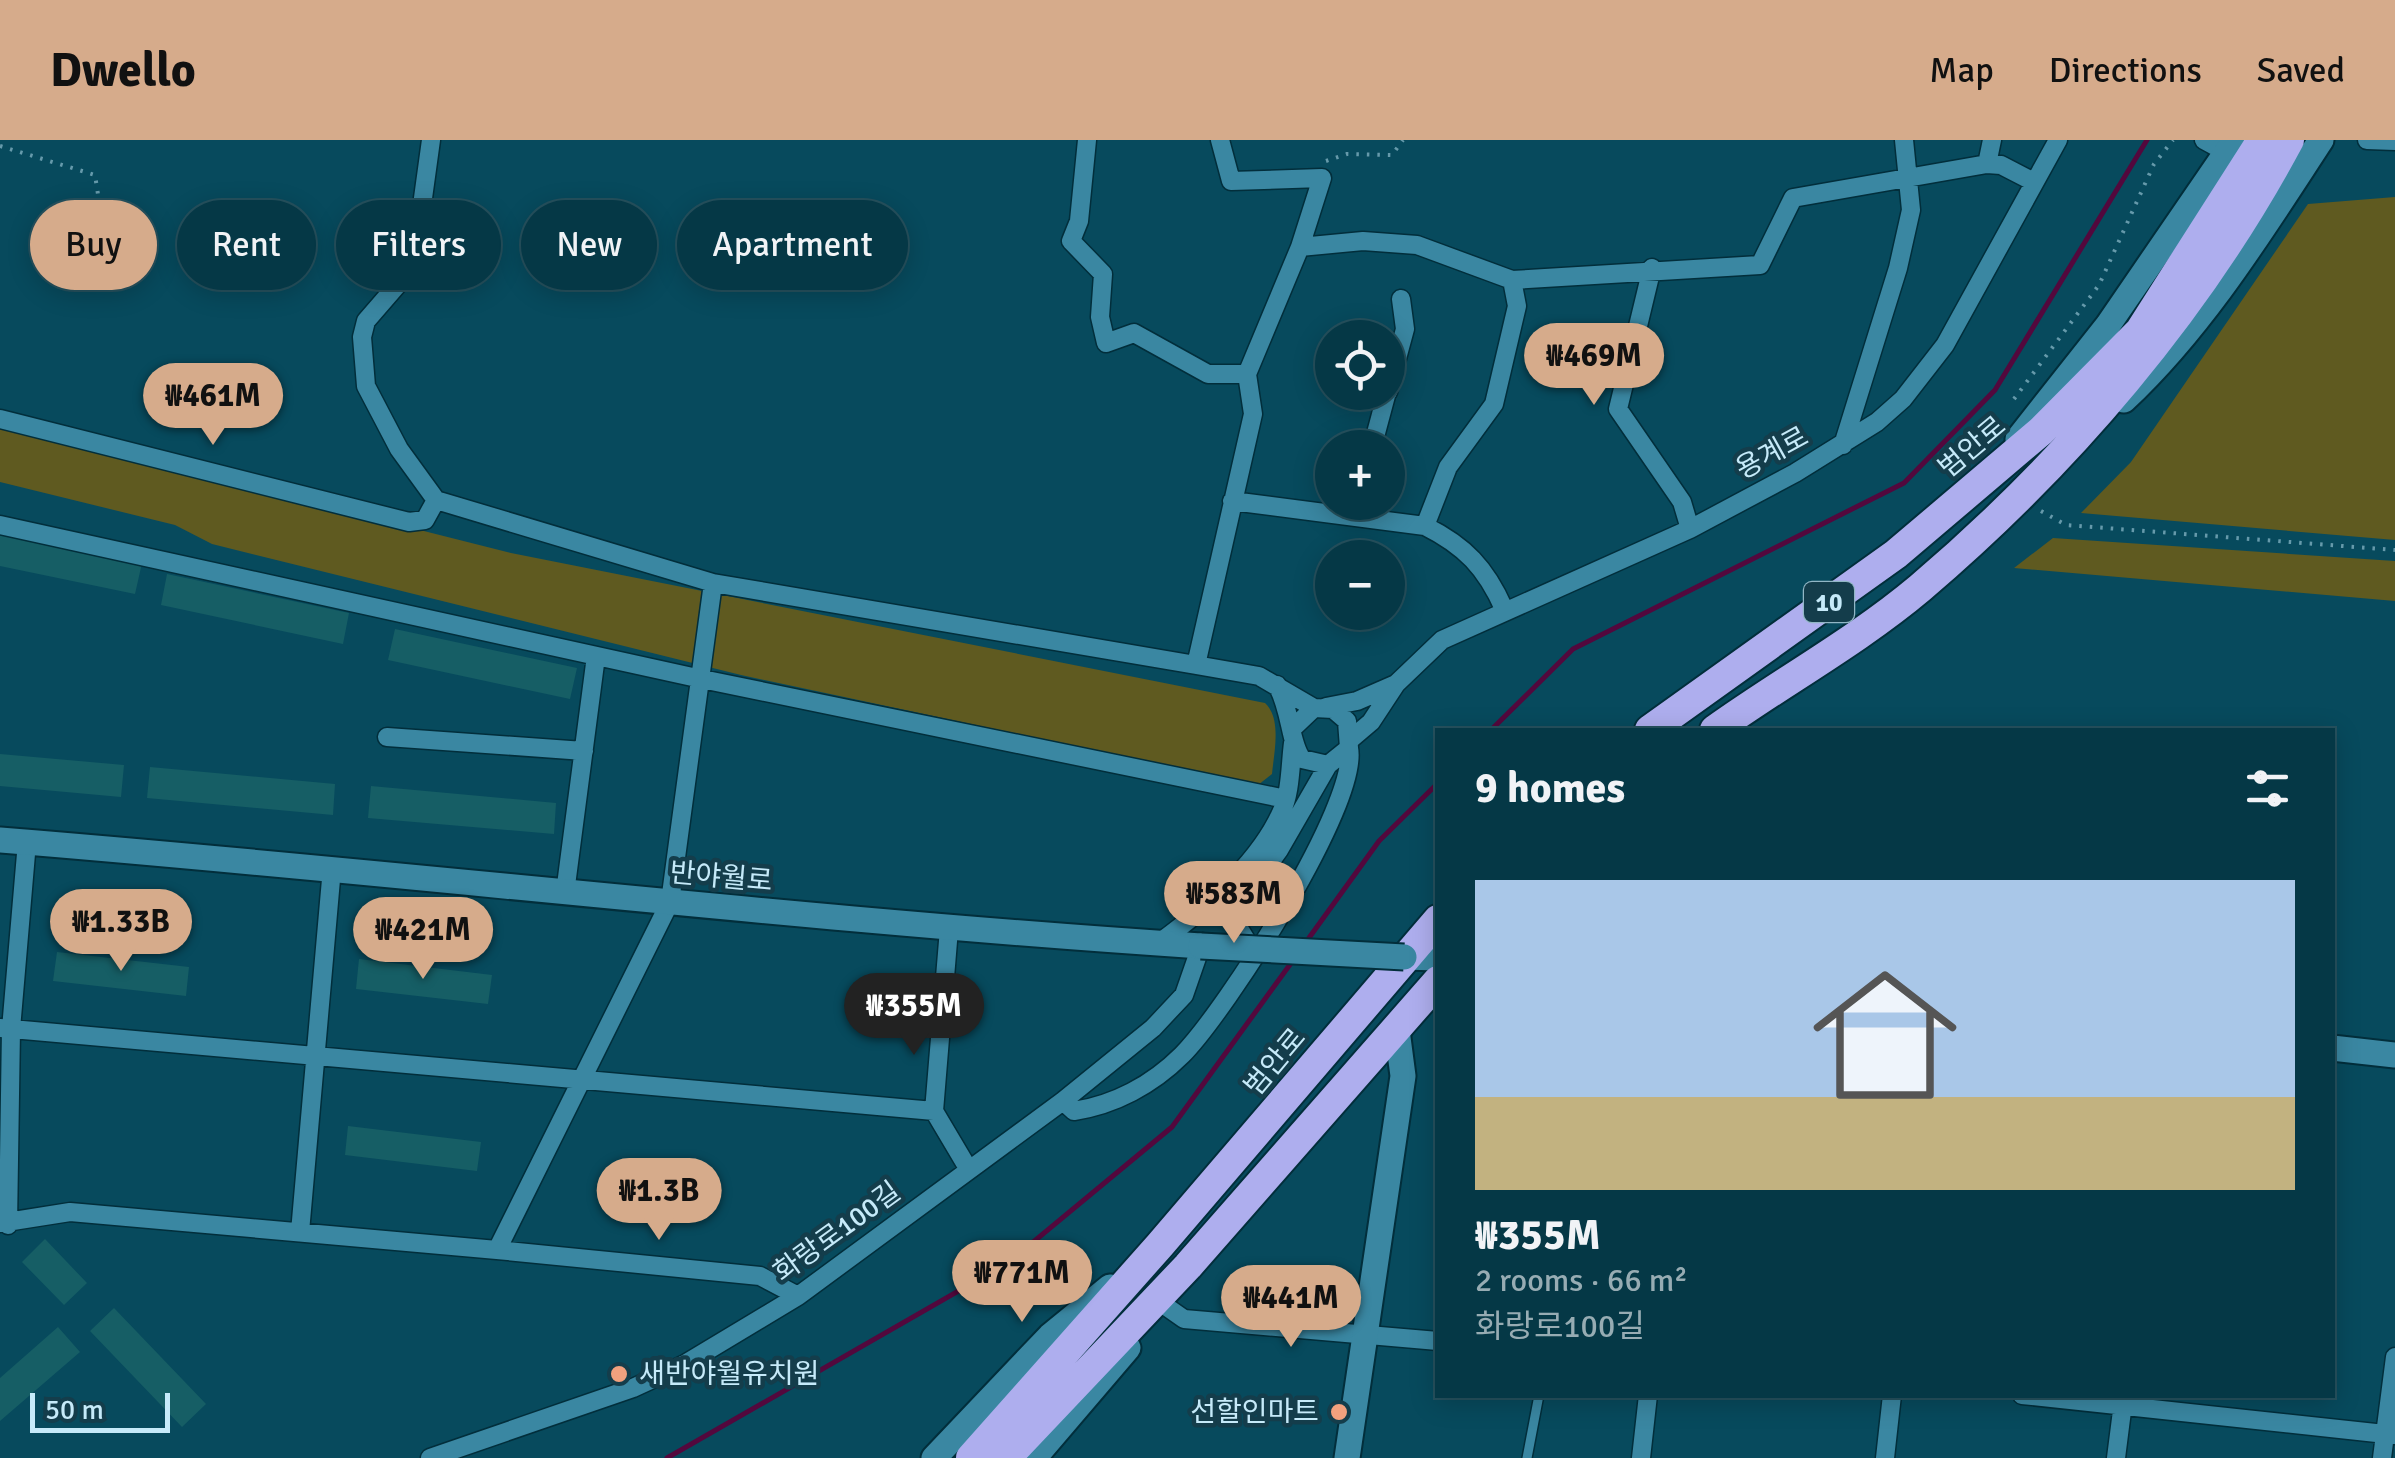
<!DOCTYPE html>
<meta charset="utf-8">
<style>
:root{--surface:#053846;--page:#0e3f4d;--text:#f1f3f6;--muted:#97acb3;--line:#26525f;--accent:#d6ab8b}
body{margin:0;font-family:Signika,"Noto Sans KR",sans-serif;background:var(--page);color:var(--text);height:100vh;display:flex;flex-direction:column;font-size:38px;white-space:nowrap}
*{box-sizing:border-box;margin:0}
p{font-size:32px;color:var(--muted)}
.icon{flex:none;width:55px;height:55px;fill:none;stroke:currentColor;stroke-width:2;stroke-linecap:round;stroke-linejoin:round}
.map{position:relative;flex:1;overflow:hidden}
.side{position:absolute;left:1435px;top:588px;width:900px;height:670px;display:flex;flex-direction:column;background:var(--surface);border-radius:0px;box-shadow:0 5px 25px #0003,0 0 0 2px var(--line)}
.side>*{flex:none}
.hud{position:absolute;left:30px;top:60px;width:950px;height:90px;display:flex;gap:20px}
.fabs{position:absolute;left:1315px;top:180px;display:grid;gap:20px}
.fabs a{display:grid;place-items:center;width:90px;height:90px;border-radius:50%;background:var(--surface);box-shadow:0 5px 25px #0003,0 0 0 2px var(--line);font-size:50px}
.scale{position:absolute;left:30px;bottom:25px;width:140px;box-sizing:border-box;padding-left:10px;border:5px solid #c6eaf9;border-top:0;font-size:28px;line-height:35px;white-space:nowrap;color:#c6eaf9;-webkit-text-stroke:8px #143d4b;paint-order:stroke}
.price{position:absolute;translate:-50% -85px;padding:0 22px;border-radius:35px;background:var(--accent);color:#111;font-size:32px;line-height:65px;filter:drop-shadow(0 2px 5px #0008)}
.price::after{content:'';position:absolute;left:50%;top:60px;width:30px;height:22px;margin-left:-15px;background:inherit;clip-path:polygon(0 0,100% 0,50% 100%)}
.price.on{background:#222;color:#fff}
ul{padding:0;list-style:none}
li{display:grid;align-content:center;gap:20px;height:530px;padding:0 40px}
li span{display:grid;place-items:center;height:310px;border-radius:0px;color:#555}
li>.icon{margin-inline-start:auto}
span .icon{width:180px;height:180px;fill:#fffc;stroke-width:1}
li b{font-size:42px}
h2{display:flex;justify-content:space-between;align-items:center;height:120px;padding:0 40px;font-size:42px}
.pill{padding:0 35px;border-radius:45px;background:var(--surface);box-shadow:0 5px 25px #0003,0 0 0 2px var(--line);font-size:35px;line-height:90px}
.pill.on{background:var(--accent);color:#111}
header{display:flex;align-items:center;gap:60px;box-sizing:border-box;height:140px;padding:0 50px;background:var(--accent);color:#111}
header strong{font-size:48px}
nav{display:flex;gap:55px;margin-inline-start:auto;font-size:35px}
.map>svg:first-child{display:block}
.green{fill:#5f5a20}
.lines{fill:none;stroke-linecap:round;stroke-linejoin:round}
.stream{stroke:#53083d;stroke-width:5}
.building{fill:#165e65}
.lane-casing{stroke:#022e3b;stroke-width:12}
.street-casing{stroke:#022e3b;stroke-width:21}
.secondary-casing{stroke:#022e3b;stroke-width:29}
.highway-casing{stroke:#022e3b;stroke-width:34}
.path{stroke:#669aab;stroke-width:4;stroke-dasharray:2.5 8;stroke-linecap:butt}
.lane{stroke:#3a87a2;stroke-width:9}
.street{stroke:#3a87a2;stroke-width:18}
.secondary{stroke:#3a87a2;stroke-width:25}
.highway{stroke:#aeaeee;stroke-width:30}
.secondary-bridge-casing{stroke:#022e3b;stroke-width:29;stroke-linecap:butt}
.secondary-bridge{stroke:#3a87a2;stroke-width:25}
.poi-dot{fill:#f2a17e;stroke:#143d4b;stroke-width:4}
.labels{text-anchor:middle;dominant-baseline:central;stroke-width:9;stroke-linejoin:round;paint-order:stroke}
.shield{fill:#143d4b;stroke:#91b6c5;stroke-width:2.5}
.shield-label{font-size:25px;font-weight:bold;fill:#c6eaf9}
.street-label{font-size:28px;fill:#c6eaf9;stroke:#143d4b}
.poi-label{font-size:28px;fill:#c6eaf9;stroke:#143d4b;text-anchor:start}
</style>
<header>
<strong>Dwello</strong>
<nav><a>Map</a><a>Directions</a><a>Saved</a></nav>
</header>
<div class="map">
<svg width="2395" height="1318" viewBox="0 0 2395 1318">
<rect width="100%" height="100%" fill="#074a5d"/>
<path class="green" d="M2395,57V400L2081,373L2131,322L2308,64Z
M0,284L511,413L1265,563C1282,579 1274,612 1272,634L1258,645L741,535L212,404L175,385L0,342Z
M2053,398L2395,421V461L2014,428Z"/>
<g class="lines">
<path class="stream" d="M1491,590L1573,509L1904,343L1995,250L2147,0
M1306,802L1379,701L1438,643
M667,1318L1009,1122L1172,987L1294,819"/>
</g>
<path class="building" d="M0,393L142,423L135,454L0,426Z
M167,434L349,473L343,504L161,465Z
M395,489L577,528L570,559L388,520Z
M0,614L124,625L121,657L0,646Z
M150,627L335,644L333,675L147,658Z
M371,646L556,663L554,694L368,678Z
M57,812L189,827L186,856L53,841Z
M359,819L492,835L488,864L356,849Z
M348,986L481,1002L477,1031L345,1015Z
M45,1099L87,1143L64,1165L22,1122Z
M114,1168L206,1264L182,1287L90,1191Z
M58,1187L80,1212L0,1281V1238Z"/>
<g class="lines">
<defs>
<path id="lane" d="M1527,1318L1539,1255"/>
<path id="street" d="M1087,0L1079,81L1071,101L1103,134L1100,177L1106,203L1134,193L1208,234H1247
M1220,0L1231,41L1322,38L1300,107L1247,234L1253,274L1196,525L1259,536L1314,568
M2204,0L2228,13
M2367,0L2395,1
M1987,24L1992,0
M1300,107L1363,101L1417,105L1512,140
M1652,128L1618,269L1682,362L1690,389
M1388,252L1405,189L1401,159
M0,279L409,382L425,380L436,360
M1843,305L1898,128L1911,70L1904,0
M1372,308L1387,252
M1232,361L1425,386C1465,406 1486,428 1504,469
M0,385L697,538L1286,659
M1425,386L1448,327L1494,264L1517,166L1512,140L1760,125L1793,58L1987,24L2001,25L2034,42
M713,443L1196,525
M1277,545C1291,570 1290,604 1302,619L1328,625L1349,608L1347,581L1333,569L1314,568L1294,587
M1326,567L1357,561L1396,544
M387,597L584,611
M1351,599L1371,582L1396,544L1442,500L1690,389L1795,333L1877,282L1903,259L1945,205L2058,0
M565,753L596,516
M949,789L934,971L969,1030
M1159,803C1204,770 1258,724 1281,673C1291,652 1290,626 1293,603
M1251,808L1235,782L1236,770L1279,710L1328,625
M0,888L934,971
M1063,961L1074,971C1114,965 1152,945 1182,915C1225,872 1360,663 1349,608
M0,1083L70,1072L497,1110L670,762L713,443L436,360L399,309L366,246L362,197L366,181L405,136L416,109L431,0
M8,1085L11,889L27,702
M300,1092L332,728
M497,1110L760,1136L798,1156
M1164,1165L1184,1179L1438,1201
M2022,1255L2395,1295
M430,1318L633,1248L685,1224L798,1156L1063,961L1153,888L1184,855L1201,806
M1641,1318L1648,1255
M1885,1318L1892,1255
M2116,1318L2124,1255
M2382,1318L2395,1217"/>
<path id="secondary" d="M2124,260C2203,186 2262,90 2321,0
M2018,299L2108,185L2235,0
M0,700C401,732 800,780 1201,806
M1404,817L1438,818
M2332,908L2395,915
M934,1318L1050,1196L1110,1147
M1034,1318L1128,1208
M1347,1318L1403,936L1397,890"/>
<path id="highway" d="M1650,590L1896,414L2041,291L2140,191L2262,0
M1715,590C1782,542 1857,501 1920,448C2067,323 2198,170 2289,0
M971,1318L1160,1105L1438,780
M1006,1318L1188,1126L1438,841"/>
</defs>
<use href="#lane" class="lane-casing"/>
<use href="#street" class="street-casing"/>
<use href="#secondary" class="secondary-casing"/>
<use href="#highway" class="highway-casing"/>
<path class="path" d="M0,6L95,35L104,93
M1326,21L1347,14L1392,15L1403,0
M2014,259L2099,145L2154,24L2173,0
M2041,371L2066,385L2395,410"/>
<use href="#lane" class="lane"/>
<use href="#street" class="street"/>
<use href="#secondary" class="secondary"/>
<use href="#highway" class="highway"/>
<defs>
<path id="secondary-bridge" d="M1201,806L1404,817"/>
</defs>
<use href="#secondary-bridge" class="secondary-bridge-casing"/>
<use href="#secondary-bridge" class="secondary-bridge"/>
</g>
<g class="poi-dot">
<circle cx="619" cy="1234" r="10"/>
<circle cx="1339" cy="1272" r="10"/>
</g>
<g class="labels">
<rect class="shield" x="1804" y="442" width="50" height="40" rx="8"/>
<g class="shield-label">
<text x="1829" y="462">10</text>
</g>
<g class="street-label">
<text transform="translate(1972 307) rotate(-40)">범안로</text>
<text transform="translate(1772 313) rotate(-29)">용계로</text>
<text transform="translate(721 737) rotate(5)">반야월로</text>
<text transform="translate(1275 922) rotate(-50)">범안로</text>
<text transform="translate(837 1092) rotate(-36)">화랑로100길</text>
</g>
<g class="poi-label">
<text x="639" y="1234">새반야월유치원</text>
<text x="1319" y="1272" text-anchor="end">선할인마트</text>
</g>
</g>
</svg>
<div class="fabs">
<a><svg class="icon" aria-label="locate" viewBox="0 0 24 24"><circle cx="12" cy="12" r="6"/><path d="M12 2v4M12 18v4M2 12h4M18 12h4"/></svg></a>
<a>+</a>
<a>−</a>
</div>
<div class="scale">50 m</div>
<b class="price" style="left:1594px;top:268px">₩469M</b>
<b class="price" style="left:213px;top:308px">₩461M</b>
<b class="price" style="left:1234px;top:806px">₩583M</b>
<b class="price" style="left:121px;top:834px">₩1.33B</b>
<b class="price" style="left:423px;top:842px">₩421M</b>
<b class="price on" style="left:914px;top:918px">₩355M</b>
<b class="price" style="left:659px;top:1103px">₩1.3B</b>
<b class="price" style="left:1022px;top:1185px">₩771M</b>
<b class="price" style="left:1291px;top:1210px">₩441M</b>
<div class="hud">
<a class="pill on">Buy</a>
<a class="pill">Rent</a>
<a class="pill">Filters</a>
<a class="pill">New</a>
<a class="pill">Apartment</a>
</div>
<section class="side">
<h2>9 homes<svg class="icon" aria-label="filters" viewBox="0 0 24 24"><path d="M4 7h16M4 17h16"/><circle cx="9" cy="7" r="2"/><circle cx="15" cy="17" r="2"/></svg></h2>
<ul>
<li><span style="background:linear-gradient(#a9c7e8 70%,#c2b280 0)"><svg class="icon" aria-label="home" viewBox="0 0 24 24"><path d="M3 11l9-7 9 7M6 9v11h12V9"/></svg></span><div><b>₩355M</b><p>2 rooms · 66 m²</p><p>화랑로100길</p></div></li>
</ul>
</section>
</div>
